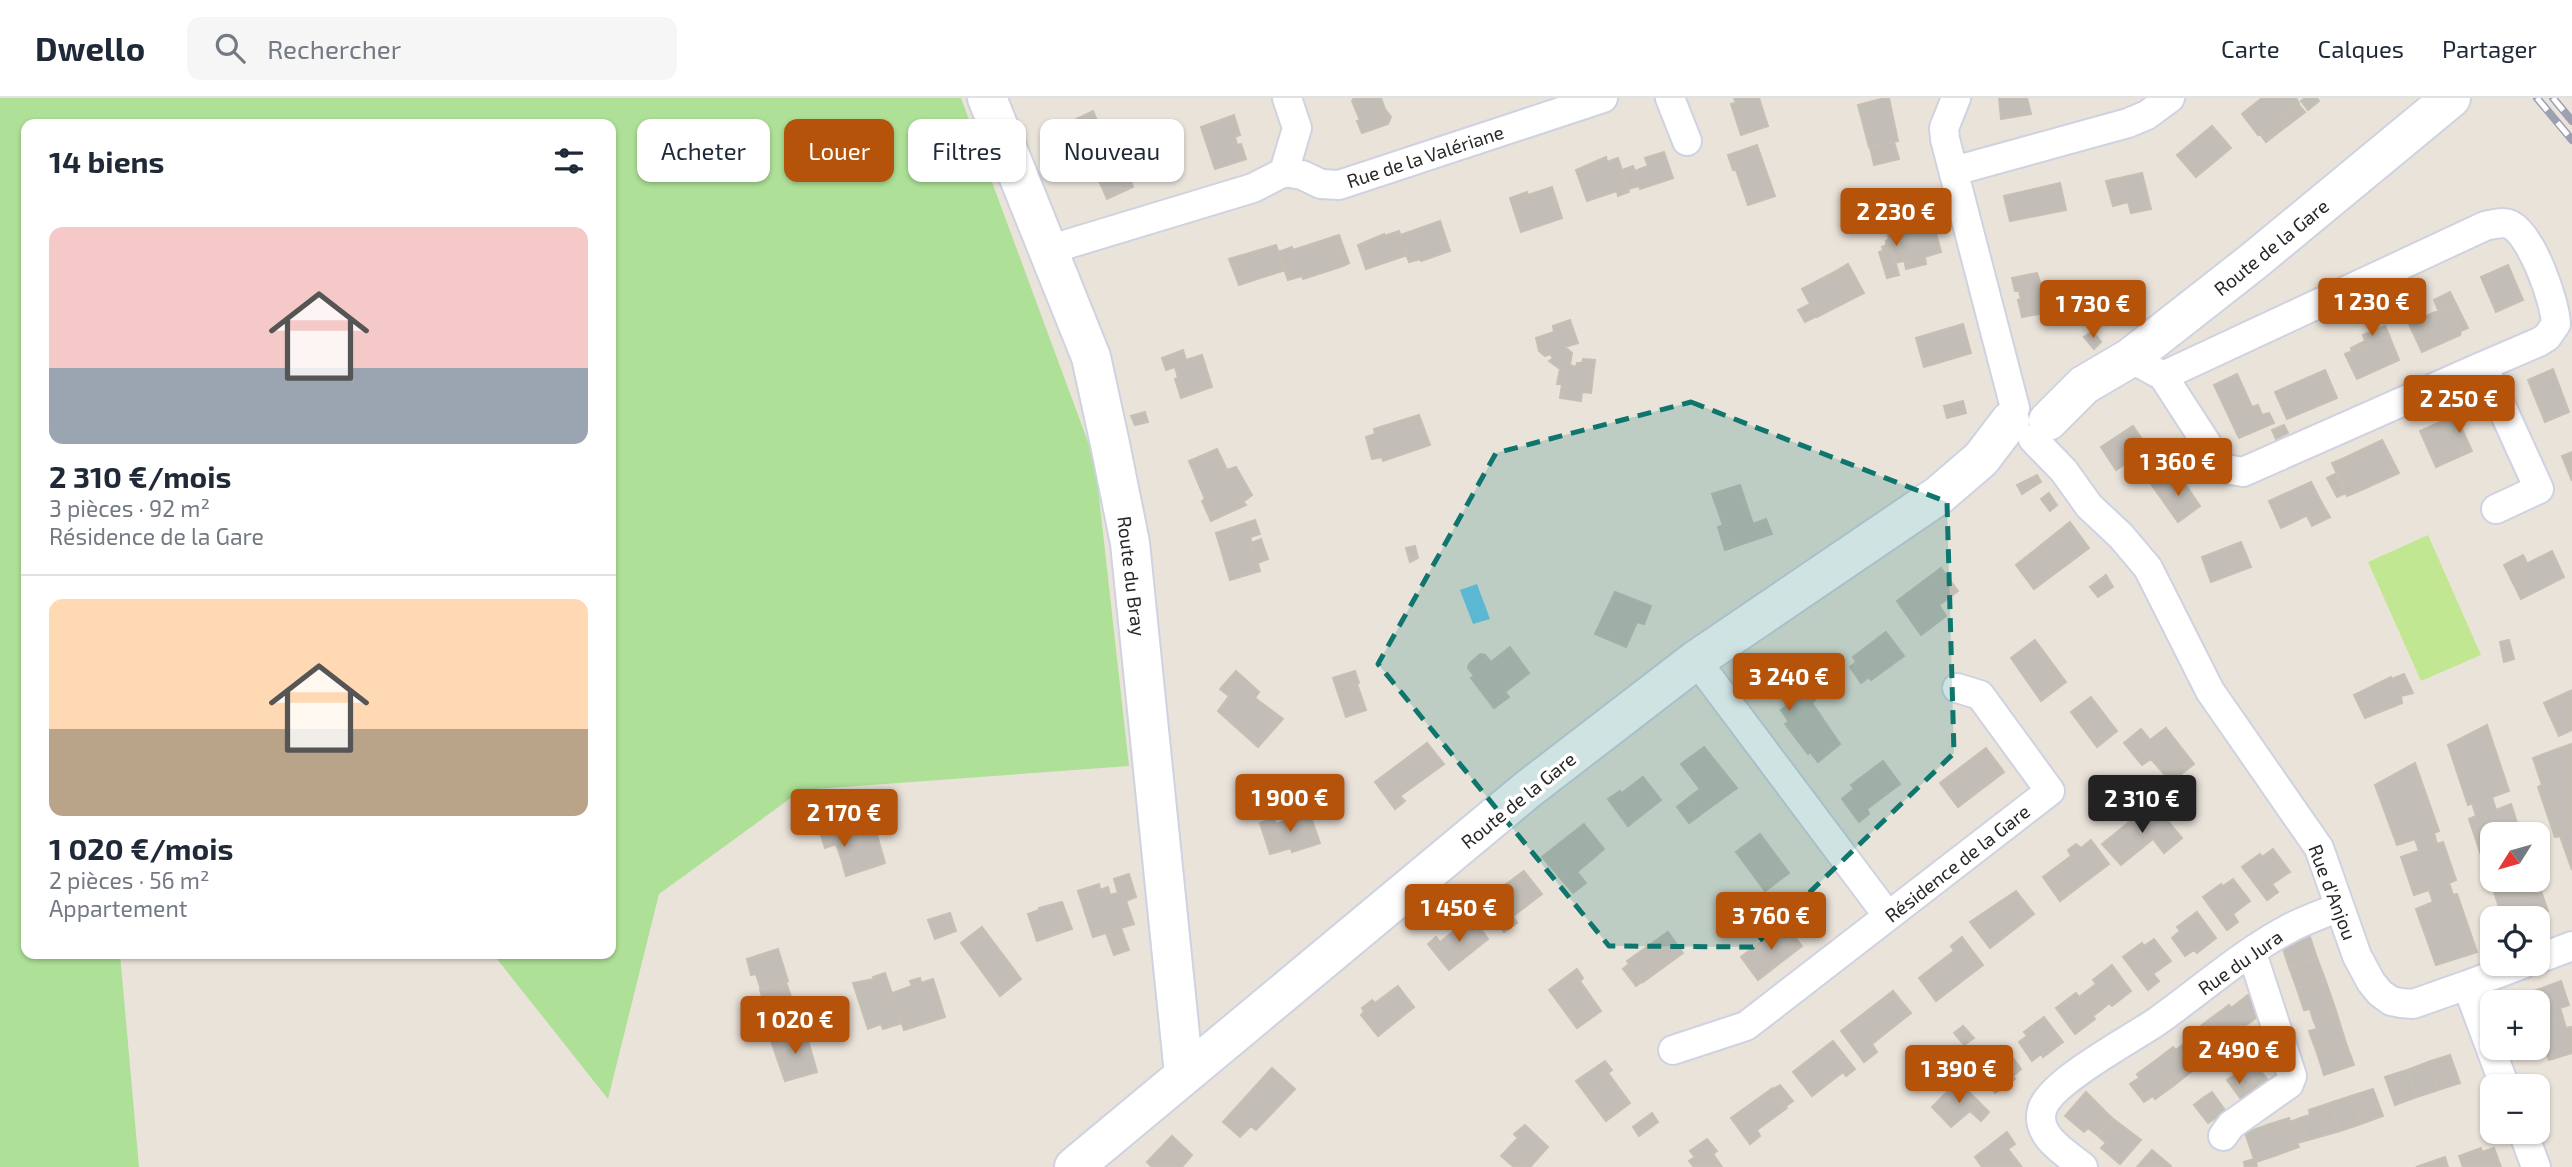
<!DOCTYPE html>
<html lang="fr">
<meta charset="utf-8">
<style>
:root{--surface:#fff;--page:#f6f6f7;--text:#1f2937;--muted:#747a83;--line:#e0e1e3;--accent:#b45309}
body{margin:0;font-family:"Exo 2",sans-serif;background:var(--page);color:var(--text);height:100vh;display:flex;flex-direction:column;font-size:26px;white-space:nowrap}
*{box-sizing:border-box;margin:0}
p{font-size:23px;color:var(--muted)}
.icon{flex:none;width:38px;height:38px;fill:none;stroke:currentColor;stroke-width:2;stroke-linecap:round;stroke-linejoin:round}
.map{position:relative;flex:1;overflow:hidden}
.sheet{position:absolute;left:21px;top:21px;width:595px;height:840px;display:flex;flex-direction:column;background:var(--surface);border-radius:14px;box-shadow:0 2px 5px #0004}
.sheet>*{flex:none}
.guide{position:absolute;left:637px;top:21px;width:665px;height:63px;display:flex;gap:14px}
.needle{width:46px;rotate:233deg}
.buttons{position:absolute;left:2480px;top:724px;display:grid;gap:14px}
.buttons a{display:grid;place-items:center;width:70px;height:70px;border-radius:14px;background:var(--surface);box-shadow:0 2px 5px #0004;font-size:35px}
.price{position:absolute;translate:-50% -60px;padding:0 16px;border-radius:7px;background:var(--accent);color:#fff;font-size:23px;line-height:46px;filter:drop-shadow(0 2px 4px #0008)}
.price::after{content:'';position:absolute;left:50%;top:42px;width:21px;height:16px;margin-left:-10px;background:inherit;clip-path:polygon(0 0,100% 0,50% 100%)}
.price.current{background:#222;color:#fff}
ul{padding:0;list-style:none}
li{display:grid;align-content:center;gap:14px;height:371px;padding:0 28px}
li+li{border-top:2px solid var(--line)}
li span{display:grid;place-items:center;height:217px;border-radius:14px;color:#555}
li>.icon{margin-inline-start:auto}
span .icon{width:126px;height:126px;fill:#fffc;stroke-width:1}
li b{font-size:30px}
h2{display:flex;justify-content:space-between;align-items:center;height:84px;padding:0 28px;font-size:30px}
.tag{padding:0 24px;border-radius:14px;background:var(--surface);box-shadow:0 2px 5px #0004;font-size:24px;line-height:63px}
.tag.current{background:var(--accent);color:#fff}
header{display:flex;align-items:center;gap:42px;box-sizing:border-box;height:98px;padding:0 35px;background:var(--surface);border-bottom:2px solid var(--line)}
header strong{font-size:33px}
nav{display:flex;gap:38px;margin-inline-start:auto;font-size:24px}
.search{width:490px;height:63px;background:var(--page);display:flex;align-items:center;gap:18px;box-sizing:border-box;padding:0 24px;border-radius:14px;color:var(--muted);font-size:26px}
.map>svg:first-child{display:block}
.green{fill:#aee097}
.pitch{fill:#c2e792}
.water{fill:#6ec7eb}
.building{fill:#c2bdb6;stroke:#c5bfb4;stroke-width:2}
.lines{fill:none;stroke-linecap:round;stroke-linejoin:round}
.street-casing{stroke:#cfd2e1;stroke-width:32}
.secondary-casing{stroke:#cfd2e1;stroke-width:42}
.street{stroke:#fff;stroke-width:28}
.secondary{stroke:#fff;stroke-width:38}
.rail-casing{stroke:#9d9fb2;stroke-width:8}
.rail{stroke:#fff;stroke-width:5;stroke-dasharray:16;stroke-linecap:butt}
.marked{fill:#0f766e;fill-opacity:0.2;stroke:#0f766e;stroke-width:5;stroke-dasharray:14 9;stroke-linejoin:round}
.labels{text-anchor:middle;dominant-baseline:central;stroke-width:7;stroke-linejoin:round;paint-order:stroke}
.street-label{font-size:19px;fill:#282828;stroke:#fff}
</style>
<header>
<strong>Dwello</strong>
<div class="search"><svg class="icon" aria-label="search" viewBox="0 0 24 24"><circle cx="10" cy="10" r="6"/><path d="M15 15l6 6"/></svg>Rechercher</div>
<nav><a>Carte</a><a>Calques</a><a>Partager</a></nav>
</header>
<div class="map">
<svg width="2572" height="1069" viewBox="0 0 2572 1069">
<rect width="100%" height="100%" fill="#eae3da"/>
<path class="green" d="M0,0H961L1095,363L1129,668L802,692L659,796L608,1001L493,856H611V26H26V856H120L139,1069H0Z"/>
<path class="pitch" d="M2428,437L2481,557L2421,583L2368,464Z"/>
<path class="water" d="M1477,486L1490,521L1473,526L1460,492Z"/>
<path class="building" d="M1354,0H1381L1385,11L1391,19L1388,26L1362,35L1357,23L1360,22L1352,3Z
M1734,0H1759L1768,28L1741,37L1731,6L1736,5Z
M1885,0H1889L1898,43L1869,49L1858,7Z
M1999,0H2027L2031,16L2001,21Z
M2262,0H2296L2299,5L2258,37L2242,16Z
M2305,0H2317L2319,3L2308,12L2301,3Z
M2298,6L2305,14L2266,44L2260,36Z
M1093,13L1109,51L1085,61L1072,37L1075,36L1070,24Z
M1234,17L1240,37L1235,39L1237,47L1241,46L1246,61L1215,71L1201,29Z
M2212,28L2231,50L2196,79L2177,57Z
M1167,30L1171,43L1158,48L1154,35Z
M1894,44L1899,61L1874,67L1870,49Z
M1757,47L1775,98L1748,107L1736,72H1733L1728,57Z
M1111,50L1117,61L1121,59L1133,89L1107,101L1094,71L1090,74L1085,61Z
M1664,54L1673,80L1640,91L1639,88L1628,91L1622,72L1633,68L1635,73L1648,68L1645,60Z
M1606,59L1607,64L1618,60L1629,94L1618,98L1617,93L1587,103L1576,72Z
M2142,75L2151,111L2131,115L2128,104L2113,108L2106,83Z
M2060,85L2066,112L2010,123L2004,98Z
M1552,89L1562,120L1521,134L1510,100L1527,94L1528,97Z
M1440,123L1450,153L1421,163L1420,161L1409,164L1400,137Z
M1933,124L1941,154L1905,165L1896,134Z
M1399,133L1407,157L1366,171L1358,147L1384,136V138Z
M1896,134L1904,163L1895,165L1888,137Z
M1339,137L1349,165L1343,168L1333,139Z
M1333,139L1343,168L1303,181L1302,178L1288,182L1278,154L1292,149L1293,152Z
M1889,141L1899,177L1887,180L1879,154L1883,153L1882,149L1886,147V143Z
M1276,147L1285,172L1239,187L1229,161Z
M1925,159L1926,166L1906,171L1905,165Z
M1848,166L1864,195L1852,201L1836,173Z
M2508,167L2523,202L2496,214L2481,179Z
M1836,173L1852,201L1817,219L1802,191Z
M2037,175L2050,214L2022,219L2018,202L2021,201L2019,193H2015L2012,180Z
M2450,194L2468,230L2461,233L2450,207L2438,212L2434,202Z
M1810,206L1817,218L1805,224L1798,212Z
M2450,207L2461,233L2460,237L2422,254L2409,226Z
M1570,222L1578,245L1565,249L1572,255L1570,267L1576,269L1577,265H1582L1583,261L1595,262L1591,295L1582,294L1581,303L1560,300L1562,286H1557L1560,271L1549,263L1553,260L1550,256L1545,258L1539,253L1536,240L1554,234L1553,228Z
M1963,226L1971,255L1924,269L1916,240Z
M2385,228L2389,237L2352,254L2351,250L2365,243L2363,237Z
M2093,233L2101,244L2094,251L2084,239Z
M2389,237L2399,262L2357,281L2345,256Z
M1183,252L1186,262L1202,257L1212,289L1181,300L1175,281L1178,280L1175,269L1166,272L1162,260Z
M2553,271L2569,314L2545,324L2528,282Z
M2325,272L2337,300L2287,321L2275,294Z
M2237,276L2252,309L2258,307L2262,317L2269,315L2274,325L2239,340L2214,287Z
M1963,303L1966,315L1947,320L1944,308Z
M1145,314L1148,324L1135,327L1131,318Z
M2455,316L2472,353L2463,357L2447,321Z
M1419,317L1430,347L1383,363L1382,359L1372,361L1366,339L1375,336L1374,331Z
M2447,321L2463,357L2436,369L2420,333Z
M2284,327L2288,335L2276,341L2272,332Z
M2133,328L2148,350L2116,372L2101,349Z
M2382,342L2399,375L2357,394L2342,361Z
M1217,351L1227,372L1236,369L1252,397L1243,404L1246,407L1211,423L1202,403L1205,401L1189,363Z
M2572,354V383L2562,358Z
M2342,361L2357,394L2347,398L2332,365Z
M2170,369L2176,378L2156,393L2149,383Z
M2337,375L2346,395L2337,399L2327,380Z
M2037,377L2041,384L2022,396L2017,387Z
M2179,377L2200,408L2178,424L2156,393Z
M2311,384L2324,409L2281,430L2269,403Z
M1740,387L1753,426L1766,421L1772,436L1731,450L1712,396Z
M2049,395L2057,407L2050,413L2041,401Z
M2324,409L2330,419L2312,428L2307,418Z
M1255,422L1260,436L1250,439L1260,473L1230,482L1216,435Z
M2070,424L2089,450L2034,491L2016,467Z
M1723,427L1731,450L1725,452L1718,429Z
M1261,441L1268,461L1258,465L1251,445Z
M2241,444L2251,469L2211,484L2202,459Z
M1415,448L1418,460L1410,464L1406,450Z
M2552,453L2564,479L2521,501L2508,475Z
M2523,457L2527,465L2508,475L2504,467Z
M1941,470L1958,493L1939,507L1946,518L1921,537L1897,503Z
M2106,477L2113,489L2098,499L2090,489Z
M1615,494L1651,508L1644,526L1637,524L1626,549L1595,536Z
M1886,534L1904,558L1871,582L1869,579L1861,585L1850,569L1856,564L1853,559Z
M2035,542L2066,584L2041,603L2011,560Z
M2509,542L2514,561L2504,564L2500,544Z
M1510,549L1529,575L1505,594L1509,599L1494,610L1471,580L1474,578L1468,570L1469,566L1480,556L1485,557L1491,564Z
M1236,573L1259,594L1255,600L1283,621L1258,649L1218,613L1229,598L1220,591Z
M1355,573L1359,585L1345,590L1354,616L1346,619L1333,580Z
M2404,576L2413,595L2401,598L2402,605L2365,620L2354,597L2391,579L2392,581Z
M1357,586L1366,612L1354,616L1345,590Z
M1807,592L1815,602L1812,605L1840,646L1818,664L1810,654L1808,656L1785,626L1798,617L1789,606Z
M2572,592V632L2559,638L2544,605Z
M2091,599L2117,633L2097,649L2071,614Z
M1789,606L1798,617L1789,624L1781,612Z
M2487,627L2509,693L2492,699L2496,712L2511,706L2521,737H2492V782H2537L2548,813L2527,821H2503L2486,770L2490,768L2486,756L2481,757L2469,721L2476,718L2472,705L2468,707L2448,647Z
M2166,630L2194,666L2171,684L2151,661L2142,667L2124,645L2141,631L2150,642Z
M1427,645L1444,666L1400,698L1405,703L1395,711L1375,684Z
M2571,646L2572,648V772L2560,738L2555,739L2538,689L2542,687L2533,660Z
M1704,649L1737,690L1700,717L1687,701L1700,691L1681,666Z
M1986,650L2004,674L1958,709L1940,685Z
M1883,663L1900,686L1867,711L1869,716L1859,724L1842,701L1854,691L1851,687Z
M2415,665L2439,733L2434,735L2437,746L2443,744L2456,782L2449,785L2453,797L2457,796L2477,854L2436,867L2416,811L2433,804L2429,792L2414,797L2401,759L2419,753L2415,741L2397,747L2375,687Z
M1643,679L1661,702L1628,728L1608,701L1620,693L1622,695Z
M876,693L880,704L862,710L858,699Z
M1687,701L1700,717L1689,725L1677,709Z
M2153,705L2182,740L2164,755L2153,741L2121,767L2102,746Z
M881,709L890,732L877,737L885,765L846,778L841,760L853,756L848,742L825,750L819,731L855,718L853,713L862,710L864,715Z
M1309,714L1320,745L1292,754L1291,750L1270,756L1260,725L1274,720L1276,726Z
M1584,726L1604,751L1577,774L1586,785L1573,795L1542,759Z
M1760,736L1789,775L1765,793L1736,754Z
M848,742L853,756L841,760L836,746Z
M2091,742L2109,766L2060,803L2043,779L2071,758L2068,752L2076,746L2081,750Z
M2273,751L2290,774L2272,786L2278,794L2267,802L2242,769L2260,756L2262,759Z
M1524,773L1542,796L1513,818L1517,825L1504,834L1485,810L1497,800L1494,795Z
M1129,776L1136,799L1126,803L1134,826L1121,830L1129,852L1114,857L1106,835L1093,839L1078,793L1099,786L1100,792L1108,789L1110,797L1118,795L1114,781Z
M2233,781L2250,803L2233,816L2238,824L2227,832L2203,799L2221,786L2223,788Z
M2016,793L2034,816L1990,850L1970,824Z
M1062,804L1072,831L1037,843L1028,816L1039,812V810Z
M2197,814L2216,840L2197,855L2194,852L2185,858L2172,840L2180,833L2177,829Z
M950,815L956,833L935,841L928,822Z
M1472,819L1488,841L1449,872L1428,846L1436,839L1440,844Z
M1784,826L1802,848L1758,882L1741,859Z
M982,829L1021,881L1000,898L961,845Z
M1668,834L1683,855L1643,884L1627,863Z
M1962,839L1983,867L1936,903L1919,880L1954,853L1951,848Z
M2310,839L2317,860L2289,869L2282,848Z
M2154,841L2171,863L2153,876L2159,883L2148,892L2123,859L2142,845L2144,848Z
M778,851L788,883L761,892L756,876L751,877L747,861Z
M2317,860L2325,881L2297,891L2289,869Z
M1629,866L1642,884L1636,888L1623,871Z
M2112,867L2131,893L2112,908L2109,905L2101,912L2087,893L2096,886L2093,882Z
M1577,871L1583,880L1580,883L1601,913L1577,930L1549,892Z
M885,875L902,925L883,931L881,926L868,931L853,885L874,881L873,879Z
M920,880L921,885L933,881L945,919L904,932L892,895L912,888L910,883Z
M2325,881L2336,913L2313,921L2310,911L2304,912L2297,891Z
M2561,883L2569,907L2560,910L2563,920L2541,928L2538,905H2534L2531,894Z
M786,884L797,916L770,925L760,892Z
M1398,888L1414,909L1378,938L1361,917L1364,914L1362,910L1372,902L1375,905Z
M1893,893L1911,915L1872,946L1877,954L1864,964L1841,933Z
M2087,893L2101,912L2093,918L2095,921L2075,936L2056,910L2076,895L2079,899Z
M2248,897L2262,916L2253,922L2239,904Z
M2239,904L2253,922L2245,928L2247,931L2229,946L2210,921L2229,907L2231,910Z
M2336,913L2346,945L2317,955L2309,933L2317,931L2313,921Z
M2044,919L2063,944L2043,959L2041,956L2032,963L2019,944L2027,938L2024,934Z
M2563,920L2566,930L2571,929L2572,931V955L2549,962L2541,939L2544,938L2541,928Z
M2210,921L2229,946L2210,960L2208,956L2199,963L2185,945L2194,938L2192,935Z
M1963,928L1974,940L1964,947L1954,935Z
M805,932L817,974L785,983L771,943Z
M1833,943L1855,971L1846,978L1843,974L1812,998L1793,974Z
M2185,945L2199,963L2190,970L2192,973L2173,988L2155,963L2173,949L2176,952Z
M2346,945L2354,967L2324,977L2317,955Z
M2008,953L2021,971L2013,978L2015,981L1995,995L1976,970L1996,955L1999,959Z
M2450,957L2460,985L2438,992L2428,964Z
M1605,963L1612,972L1608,975L1630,1005L1606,1023L1576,983Z
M2155,963L2173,988L2155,1001L2153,998L2144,1004L2130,986L2139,980L2137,976Z
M2253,963L2267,981L2258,987L2244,969Z
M2428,964L2438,992L2417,999L2407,972Z
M2244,969L2258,987L2250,994L2236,976Z
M1272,970L1295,991L1256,1032L1251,1028L1240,1039L1223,1024Z
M2407,972L2417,999L2395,1007L2385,979Z
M2236,976L2250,994L2241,1001L2227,982Z
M1958,983L1989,1014L1981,1023L1970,1013L1951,1029L1932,1009Z
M1780,987L1793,1003L1786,1008L1774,991Z
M1773,990L1787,1010L1757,1032L1760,1038L1750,1046L1731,1020Z
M2373,991L2383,1018L2361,1026L2351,998Z
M2086,994L2112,1020L2097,1037L2088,1030L2084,1034L2065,1018Z
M2212,994L2225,1012L2217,1019L2203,1000Z
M2351,998L2361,1026L2340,1033L2330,1005Z
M2203,1000L2217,1019L2208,1025L2194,1007Z
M2330,1005L2340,1033L2308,1042L2300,1020L2310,1017L2309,1012Z
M1652,1015L1658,1024L1639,1038L1633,1029Z
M2112,1020L2141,1042L2120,1066L2101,1050L2106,1045L2097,1037Z
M2289,1020L2290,1024L2300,1020L2308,1042L2297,1045L2299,1049L2277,1057L2267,1027Z
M1525,1027L1548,1049L1530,1069H1514L1501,1058L1518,1040L1514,1036Z
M2267,1027L2277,1057L2256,1064L2257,1069H2245L2244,1064L2254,1061L2245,1035Z
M2007,1034L2015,1046L2008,1051L2021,1068L1982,1069L1975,1059Z
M1172,1038L1192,1057L1182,1069H1152L1147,1064Z
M1707,1041L1717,1053L1713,1056L1722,1069H1694L1689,1063L1695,1059L1690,1053Z
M2481,1050L2482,1054L2494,1050L2501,1069H2463L2459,1058Z
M2152,1052L2171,1068L2170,1069H2137Z
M2445,1059L2448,1069H2416Z"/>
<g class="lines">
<defs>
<path id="street" d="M1670,0L1687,43
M1956,0L1944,30L1945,41L2015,310
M1954,73L2128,25L2147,17L2170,0
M1284,74L1297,30L1287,0
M1048,152L1253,90L1284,74L1302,77L1321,86L1339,87L1603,0
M2130,260L2163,278L2485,128C2494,126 2503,123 2511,127C2532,138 2555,203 2556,226L2547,239L2539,244L2483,268
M2163,278L2220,366L2226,371L2243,374L2483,268L2539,391L2496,411
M2033,341L2064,373L2089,408L2121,438L2148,470L2210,593L2319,750L2357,858L2371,884L2380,895L2391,903L2401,905L2413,906L2467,887L2505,989
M1696,562L1888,818
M2538,861L2572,848
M2467,887L2523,866
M1673,952L1746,928L2050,693L1980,597L1957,590
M2523,1034L2536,1069
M2223,1038L2231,1027L2289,986L2292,978L2252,855
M2083,1069C2066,1055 2035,1038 2042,1012C2049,984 2134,940 2159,922C2201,892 2244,854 2290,830C2305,822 2323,816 2339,809"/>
<path id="secondary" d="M987,0L1091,259L1110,346L1130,445L1184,976
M2048,323L2084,287L2130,260L2255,162L2451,0
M1074,1069L1527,692L1696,562L1939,397L1981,361L2010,323"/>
</defs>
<use href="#street" class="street-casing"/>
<use href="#secondary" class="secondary-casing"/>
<use href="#street" class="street"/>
<use href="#secondary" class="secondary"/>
<defs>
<path id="rail" d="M2537,0L2572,42
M2553,0L2572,23"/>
</defs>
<use href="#rail" class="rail-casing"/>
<use href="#rail" class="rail"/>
</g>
<path class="marked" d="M1691,304L1947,404L1954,655L1753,849L1609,848L1378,566L1496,355Z"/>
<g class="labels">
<g class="street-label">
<text transform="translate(1425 58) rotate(-18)">Rue de la Valériane</text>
<text transform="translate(2271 149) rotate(-39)">Route de la Gare</text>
<text transform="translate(1132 478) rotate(83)">Route du Bray</text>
<text transform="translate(1518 702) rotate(-39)">Route de la Gare</text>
<text transform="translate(1957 765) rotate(-38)">Résidence de la Gare</text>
<text transform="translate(2333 794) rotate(69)">Rue d'Anjou</text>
<text transform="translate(2240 864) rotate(-35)">Rue du Jura</text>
</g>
</g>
</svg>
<div class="buttons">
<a><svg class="needle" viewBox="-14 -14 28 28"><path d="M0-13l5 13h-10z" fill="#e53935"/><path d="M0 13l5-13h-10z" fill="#747a83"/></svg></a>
<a><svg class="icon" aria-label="locate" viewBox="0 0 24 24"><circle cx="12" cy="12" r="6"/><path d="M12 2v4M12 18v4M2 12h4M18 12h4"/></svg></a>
<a>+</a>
<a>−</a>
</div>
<b class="price" style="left:1896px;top:150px">2 230 €</b>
<b class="price" style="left:2372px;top:240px">1 230 €</b>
<b class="price" style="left:2093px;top:242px">1 730 €</b>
<b class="price" style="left:2459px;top:337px">2 250 €</b>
<b class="price" style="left:2178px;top:400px">1 360 €</b>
<b class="price" style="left:1789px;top:615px">3 240 €</b>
<b class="price" style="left:1290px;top:736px">1 900 €</b>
<b class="price current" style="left:2142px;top:737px">2 310 €</b>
<b class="price" style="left:844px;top:751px">2 170 €</b>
<b class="price" style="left:1459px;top:846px">1 450 €</b>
<b class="price" style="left:1771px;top:854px">3 760 €</b>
<b class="price" style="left:795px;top:958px">1 020 €</b>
<b class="price" style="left:2239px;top:988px">2 490 €</b>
<b class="price" style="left:1959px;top:1007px">1 390 €</b>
<div class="guide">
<a class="tag">Acheter</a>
<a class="tag current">Louer</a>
<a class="tag">Filtres</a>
<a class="tag">Nouveau</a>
</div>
<section class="sheet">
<h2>14 biens<svg class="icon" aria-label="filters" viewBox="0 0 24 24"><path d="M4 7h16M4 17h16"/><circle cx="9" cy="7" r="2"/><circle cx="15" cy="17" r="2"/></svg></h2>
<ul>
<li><span style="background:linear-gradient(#f6c9c9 65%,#9aa5b1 0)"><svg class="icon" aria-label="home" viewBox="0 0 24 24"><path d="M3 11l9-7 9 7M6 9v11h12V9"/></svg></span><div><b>2 310 €/mois</b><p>3 pièces · 92 m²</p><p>Résidence de la Gare</p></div></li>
<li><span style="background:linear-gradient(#ffd9b3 60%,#b9a48a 0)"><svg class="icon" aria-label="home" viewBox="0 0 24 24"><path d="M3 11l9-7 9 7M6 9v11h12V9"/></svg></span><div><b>1 020 €/mois</b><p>2 pièces · 56 m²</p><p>Appartement</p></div></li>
</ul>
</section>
</div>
